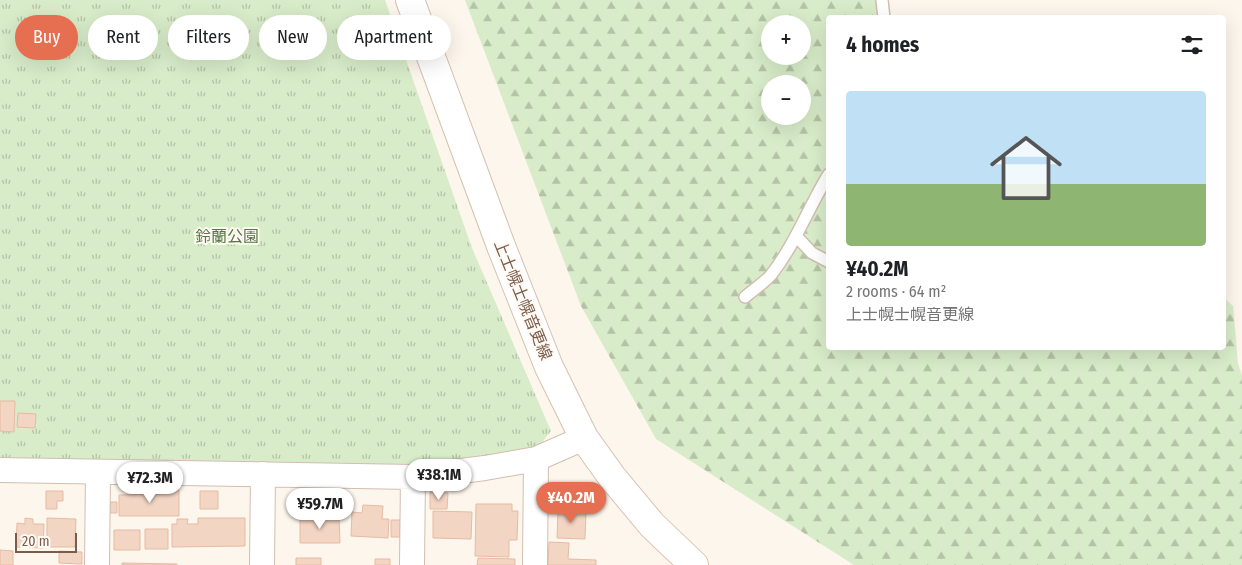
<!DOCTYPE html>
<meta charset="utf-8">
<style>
:root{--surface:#fff;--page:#f2f2f2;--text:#202124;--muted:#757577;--accent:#e76f51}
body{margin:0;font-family:"Fira Sans Condensed","Noto Sans JP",sans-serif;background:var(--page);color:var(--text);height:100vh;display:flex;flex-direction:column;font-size:19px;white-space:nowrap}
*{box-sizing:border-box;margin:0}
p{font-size:16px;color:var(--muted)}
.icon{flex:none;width:28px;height:28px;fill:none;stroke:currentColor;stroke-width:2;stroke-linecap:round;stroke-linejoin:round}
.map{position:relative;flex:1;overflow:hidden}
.side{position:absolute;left:826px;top:15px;width:400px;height:335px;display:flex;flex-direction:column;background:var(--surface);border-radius:5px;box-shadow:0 5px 20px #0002}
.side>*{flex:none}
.guide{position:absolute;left:15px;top:15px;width:475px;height:45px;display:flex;gap:10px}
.buttons{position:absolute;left:761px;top:15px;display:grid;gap:10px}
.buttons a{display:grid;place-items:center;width:50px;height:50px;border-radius:50%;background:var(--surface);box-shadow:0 5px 20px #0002;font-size:25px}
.scale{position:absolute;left:15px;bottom:12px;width:62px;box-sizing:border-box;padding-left:5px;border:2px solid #7a5c4d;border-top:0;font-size:14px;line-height:18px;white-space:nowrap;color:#7a5c4d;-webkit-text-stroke:4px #fffaf3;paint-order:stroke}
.price{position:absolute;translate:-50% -42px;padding:0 11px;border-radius:18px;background:#fff;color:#222;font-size:16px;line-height:32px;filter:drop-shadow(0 1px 2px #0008)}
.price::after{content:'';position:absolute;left:50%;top:30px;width:15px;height:11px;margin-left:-8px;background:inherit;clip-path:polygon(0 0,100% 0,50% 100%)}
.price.on{background:var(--accent);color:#fff}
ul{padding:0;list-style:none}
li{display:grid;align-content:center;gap:10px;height:265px;padding:0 20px}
li span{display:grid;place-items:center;height:155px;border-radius:5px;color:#555}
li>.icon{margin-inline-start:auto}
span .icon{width:90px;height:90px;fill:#fffc;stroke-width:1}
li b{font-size:21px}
h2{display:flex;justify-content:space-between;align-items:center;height:60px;padding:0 20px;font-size:21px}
.tag{padding:0 18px;border-radius:22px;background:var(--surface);box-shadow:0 5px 20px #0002;font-size:18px;line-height:45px}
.tag.on{background:var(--accent);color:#fff}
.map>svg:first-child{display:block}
.forest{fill:url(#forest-firs);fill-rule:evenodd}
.park{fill:url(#park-tufts)}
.building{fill:#f3d5c3;stroke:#e6bba3}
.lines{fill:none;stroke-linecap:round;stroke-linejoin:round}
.service-casing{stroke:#d1beb0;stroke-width:14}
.minor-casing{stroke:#d1beb0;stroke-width:26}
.secondary-casing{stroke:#d6c0b0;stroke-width:30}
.service{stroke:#fff;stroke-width:11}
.minor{stroke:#fff;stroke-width:24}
.secondary{stroke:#fff;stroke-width:28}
.labels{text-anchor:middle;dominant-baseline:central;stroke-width:4;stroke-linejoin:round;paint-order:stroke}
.park-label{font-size:16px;fill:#537a41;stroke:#fffaf3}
.street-label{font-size:16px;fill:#7a5c4d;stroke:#fffaf3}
</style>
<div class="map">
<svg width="1242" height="565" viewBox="0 0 1242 565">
<defs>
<pattern id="forest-firs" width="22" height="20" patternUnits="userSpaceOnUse" patternTransform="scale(1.25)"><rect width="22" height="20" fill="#d8ecc9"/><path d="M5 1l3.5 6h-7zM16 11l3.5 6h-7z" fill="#b4c2a5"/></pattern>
<pattern id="park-tufts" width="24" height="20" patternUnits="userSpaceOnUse" patternTransform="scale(1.25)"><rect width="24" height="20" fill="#d8ecc9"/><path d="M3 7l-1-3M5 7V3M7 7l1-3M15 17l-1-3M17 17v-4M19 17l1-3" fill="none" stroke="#b4c2a5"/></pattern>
</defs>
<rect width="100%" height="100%" fill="#fdf6ec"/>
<path class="forest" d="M465,0H875L881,17L829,18V348H1224V298L1233,306L1238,363L1242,376V565H854L656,439L581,306ZM770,24H802V56H770ZM770,84H802V116H770Z"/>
<path class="park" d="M0,0H385L472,248L551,431L539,446L426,469L0,459Z"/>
<path class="building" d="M0,401H15L14,432L0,431Z
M18,413L36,414L35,428L17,427Z
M161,490H179V516H119V495L161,494Z
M46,491H63V501H57V509H46Z
M200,491H218V509H200Z
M430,492L448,493L447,509H430Z
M110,502H117V513H110Z
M476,504H512V511H518L517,540H509V557L475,556Z
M363,505L383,506L382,519H389L388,538L351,536L352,512L362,513Z
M564,506H571V511L586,512L585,539L557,538L558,511H564Z
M433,511L472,512L471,539L433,538Z
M300,517H339L340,543H300Z
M25,518L33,519V524H44L43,548L16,547L17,523L25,524Z
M47,518L76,519L75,547H47Z
M198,518H245V546L172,547V524H177V519H188L187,524H198Z
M391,520H400V537H391Z
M145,529H168V549H145Z
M114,530H140V550H114Z
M549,542L569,543L568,559L596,560V565H548Z
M0,550L13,551V565H0Z
M59,551L82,552V564L59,563Z
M296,558H321V565H296Z
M478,558L515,559V565H477Z
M375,559H390V565H375Z
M122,563L177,564V565H122Z"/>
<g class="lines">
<defs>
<path id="service" d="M882,0L884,18
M797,237L812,253L829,262
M745,297C753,290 764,283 771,275C796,243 808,208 829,174"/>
<path id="minor" d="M0,470L413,477L485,468L536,459L584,438
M97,565L98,472
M262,565L263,474
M412,565L413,477
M535,565L536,459"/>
<path id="secondary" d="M410,0L501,246L549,367L584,438L612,477L652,525L694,565"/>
</defs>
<use href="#service" class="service-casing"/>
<use href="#minor" class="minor-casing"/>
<use href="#secondary" class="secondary-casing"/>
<use href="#service" class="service"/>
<use href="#minor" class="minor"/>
<use href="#secondary" class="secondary"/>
</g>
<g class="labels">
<g class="park-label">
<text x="227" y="236">鈴蘭公園</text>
</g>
<g class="street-label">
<text transform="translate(523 300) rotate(68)">上士幌士幌音更線</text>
</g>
</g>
</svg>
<div class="buttons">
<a>+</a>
<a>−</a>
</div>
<div class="scale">20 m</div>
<b class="price" style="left:439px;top:501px">¥38.1M</b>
<b class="price" style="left:150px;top:504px">¥72.3M</b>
<b class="price on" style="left:571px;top:524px">¥40.2M</b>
<b class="price" style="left:320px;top:530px">¥59.7M</b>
<div class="guide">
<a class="tag on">Buy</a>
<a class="tag">Rent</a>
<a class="tag">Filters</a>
<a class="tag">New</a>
<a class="tag">Apartment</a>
</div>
<section class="side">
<h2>4 homes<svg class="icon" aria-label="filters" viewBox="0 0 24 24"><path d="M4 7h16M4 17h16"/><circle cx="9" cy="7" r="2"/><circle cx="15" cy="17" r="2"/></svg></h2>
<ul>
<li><span style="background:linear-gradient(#bfe0f5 60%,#8fb573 0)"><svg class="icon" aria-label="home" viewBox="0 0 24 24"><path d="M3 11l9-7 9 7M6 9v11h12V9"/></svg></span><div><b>¥40.2M</b><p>2 rooms · 64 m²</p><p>上士幌士幌音更線</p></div></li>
</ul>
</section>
</div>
